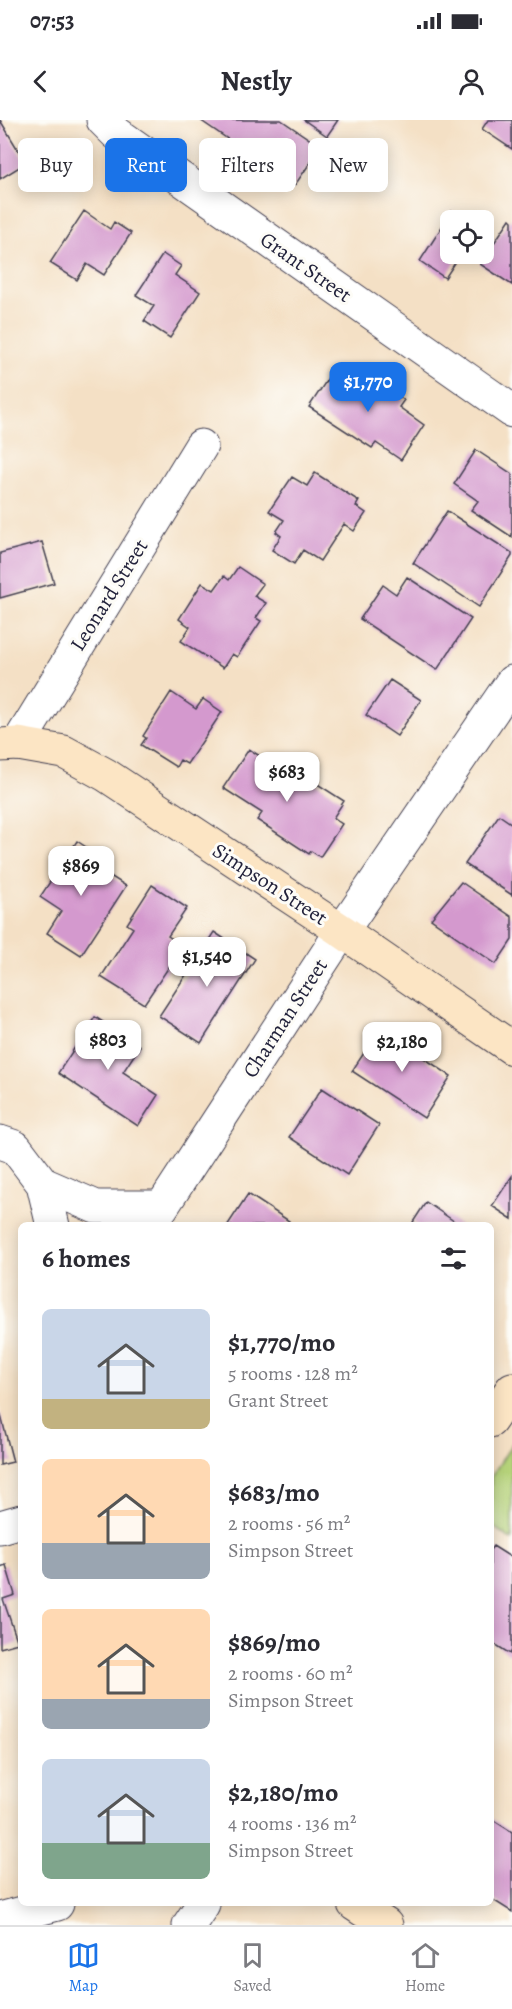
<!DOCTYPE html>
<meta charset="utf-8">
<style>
:root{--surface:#fff;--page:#f2f2f3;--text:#2b2b33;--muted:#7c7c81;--line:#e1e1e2;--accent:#1a73e8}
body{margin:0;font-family:Alegreya,serif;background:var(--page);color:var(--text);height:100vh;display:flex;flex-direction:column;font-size:22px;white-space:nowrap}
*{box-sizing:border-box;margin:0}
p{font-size:20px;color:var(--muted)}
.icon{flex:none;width:33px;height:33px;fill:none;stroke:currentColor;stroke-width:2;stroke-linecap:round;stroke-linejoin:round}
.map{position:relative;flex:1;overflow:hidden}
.sheet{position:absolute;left:18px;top:1102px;width:476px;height:684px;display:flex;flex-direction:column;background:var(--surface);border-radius:9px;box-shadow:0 3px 15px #0003}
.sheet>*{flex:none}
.guide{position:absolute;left:18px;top:18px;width:477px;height:54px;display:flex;gap:12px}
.controls{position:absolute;left:440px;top:90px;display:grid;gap:12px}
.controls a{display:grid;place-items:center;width:54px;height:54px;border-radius:9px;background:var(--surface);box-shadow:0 3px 15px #0003;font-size:30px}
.price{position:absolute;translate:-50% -51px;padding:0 14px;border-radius:12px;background:#fff;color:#222;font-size:20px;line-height:39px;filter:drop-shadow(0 2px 3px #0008)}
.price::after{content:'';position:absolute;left:50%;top:36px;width:18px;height:14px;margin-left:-9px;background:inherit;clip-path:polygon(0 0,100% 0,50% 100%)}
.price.active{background:var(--accent);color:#fff}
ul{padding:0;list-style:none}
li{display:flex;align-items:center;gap:18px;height:150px;padding:0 24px}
li span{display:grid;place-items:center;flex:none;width:168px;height:120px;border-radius:9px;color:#555}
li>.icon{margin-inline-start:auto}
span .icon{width:72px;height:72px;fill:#fffc;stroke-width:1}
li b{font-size:26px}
h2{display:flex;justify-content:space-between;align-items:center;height:72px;padding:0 24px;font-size:26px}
.tag{padding:0 21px;border-radius:9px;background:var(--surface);box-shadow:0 3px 15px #0003;font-size:21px;line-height:54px}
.tag.active{background:var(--accent);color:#fff}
.status{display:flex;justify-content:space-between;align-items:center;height:42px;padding:0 30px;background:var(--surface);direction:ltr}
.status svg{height:16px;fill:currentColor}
header{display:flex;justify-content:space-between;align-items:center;height:78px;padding:0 24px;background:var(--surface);font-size:27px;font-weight:700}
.tab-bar{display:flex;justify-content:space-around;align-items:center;height:84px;border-top:2px solid var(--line);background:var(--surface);font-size:16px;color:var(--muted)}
.tab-bar a{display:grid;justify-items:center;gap:3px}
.tab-bar .active{color:var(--accent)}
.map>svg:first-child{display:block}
.green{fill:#b6d37a;stroke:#6c7a5a;stroke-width:1.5}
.building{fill:#d499ce}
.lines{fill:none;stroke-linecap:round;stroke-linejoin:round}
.street-casing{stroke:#423e50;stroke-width:35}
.secondary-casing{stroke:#423e50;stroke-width:35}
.street{stroke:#fff;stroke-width:33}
.secondary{stroke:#fce5c4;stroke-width:33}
.labels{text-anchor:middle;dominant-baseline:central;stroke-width:6;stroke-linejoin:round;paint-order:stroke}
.street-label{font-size:21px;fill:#22223b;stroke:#fdfcf7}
</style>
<div class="status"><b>07:53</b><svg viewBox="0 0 49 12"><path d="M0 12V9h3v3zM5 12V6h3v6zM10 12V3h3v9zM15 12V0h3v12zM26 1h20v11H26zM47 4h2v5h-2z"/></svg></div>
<header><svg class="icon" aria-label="back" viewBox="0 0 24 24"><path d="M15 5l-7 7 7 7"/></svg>Nestly<svg class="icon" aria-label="person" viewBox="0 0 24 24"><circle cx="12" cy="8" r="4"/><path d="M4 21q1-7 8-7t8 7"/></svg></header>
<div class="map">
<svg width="512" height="1805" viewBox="0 0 512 1805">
<rect width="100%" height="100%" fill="#fdfcf7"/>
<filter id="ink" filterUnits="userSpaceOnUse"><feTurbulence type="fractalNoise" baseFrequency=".0167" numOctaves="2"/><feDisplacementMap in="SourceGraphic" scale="12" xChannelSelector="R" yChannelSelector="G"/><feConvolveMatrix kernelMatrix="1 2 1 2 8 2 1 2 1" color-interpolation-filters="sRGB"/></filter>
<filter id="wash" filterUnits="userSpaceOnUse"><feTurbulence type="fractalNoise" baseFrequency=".008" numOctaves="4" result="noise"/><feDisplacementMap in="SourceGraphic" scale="24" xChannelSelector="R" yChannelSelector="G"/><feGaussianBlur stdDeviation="1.35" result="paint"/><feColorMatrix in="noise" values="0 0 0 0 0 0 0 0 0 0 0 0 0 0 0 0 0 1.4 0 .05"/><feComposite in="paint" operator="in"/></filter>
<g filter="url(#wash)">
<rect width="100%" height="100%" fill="#f4e0c5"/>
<path class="green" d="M512,1324V1420L491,1405V1357Z"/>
<g id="blocks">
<path class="building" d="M0,0L26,43L0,59Z
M200,0H281L321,27L295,65Z
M304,0H338L327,16Z
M488,0H512V29L482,9Z
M84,91L110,109L114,102L131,113L104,155L87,144L77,160L50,143Z
M452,91L467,100H450V134H461L445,158L420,141Z
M510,99L512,101V165L480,144Z
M163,134L181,146L175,155L200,172L170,218L144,201L154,186L136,175Z
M334,249L359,266L367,255L404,280L399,287L424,305L401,340L376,323L372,328L309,287Z
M476,330L512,354V417L471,390L478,381L454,364Z
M315,353L359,381L356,386L366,393L354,411L344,404L320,441L303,430L294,444L272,430L281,416L276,412L284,400L269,391L292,357L307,366Z
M447,391L512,433V436L479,487L413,443Z
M42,422L54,463L0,478V433Z
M238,447L263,464L254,476L266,483L256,498L261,501L237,537L232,534L223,548L181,521L190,507L179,499L202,463L214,470L224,456L229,460Z
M407,457L471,499L437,550L360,499L383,465L396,474Z
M390,560L421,580L397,616L366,595Z
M171,572L196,589L203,579L222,592L187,644L180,640L176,647L141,625L146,618L143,616Z
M249,629L287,654L291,647L344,681L333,698L342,704L320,737L311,731L309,734L257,700L262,693L223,668Z
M499,695L512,704V775L465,744Z
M77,721L110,743L104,752L126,766L81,835L47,813L61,791L40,777Z
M461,762L512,797V820L496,844L431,799Z
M152,765L187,788L168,816L183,826L144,884L101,857L133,808L127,804Z
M214,812L255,839L201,923L159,896Z
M95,897L140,926L123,952L158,975L138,1006L58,953Z
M380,909L451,956L424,998L352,951Z
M322,968L379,1005L347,1055L289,1017Z
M512,1056V1099L492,1086Z
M248,1074L289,1101L286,1106H227Z
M426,1082L461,1106H419L413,1102Z
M0,1292L13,1342L0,1345Z
M493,1426L512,1438V1530L510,1534L490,1521V1430Z
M6,1445L15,1475L3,1479L18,1523L0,1528V1447Z
M490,1698L512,1712V1792L490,1778Z"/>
</g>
</g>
<g filter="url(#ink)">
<use href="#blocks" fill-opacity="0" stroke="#423e50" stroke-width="1.5"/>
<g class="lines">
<defs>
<path id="street" d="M103,0L116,13L512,291
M18,624L201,326
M0,1022L15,1027L43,1064L53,1106
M43,1064L96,1087H162
M148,1106L162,1087L342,811L512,562
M0,1407L21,1401
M0,1799L57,1784
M189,1805L203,1784"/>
<path id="secondary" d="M0,625L18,624L64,632L106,655L342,811L512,928
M490,1301L512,1269
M354,1784L386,1805"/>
</defs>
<use href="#street" class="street-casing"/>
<use href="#secondary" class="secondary-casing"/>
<use href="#street" class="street"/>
<use href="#secondary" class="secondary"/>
</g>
</g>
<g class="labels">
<g class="street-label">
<text transform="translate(306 147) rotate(35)">Grant Street</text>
<text transform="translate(109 475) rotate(-58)">Leonard Street</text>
<text transform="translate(270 764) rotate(33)">Simpson Street</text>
<text transform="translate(285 898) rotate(-57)">Charman Street</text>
</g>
</g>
</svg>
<div class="controls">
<a><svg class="icon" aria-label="locate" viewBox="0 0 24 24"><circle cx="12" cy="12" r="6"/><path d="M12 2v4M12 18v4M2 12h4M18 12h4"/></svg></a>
</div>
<b class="price active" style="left:368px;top:293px">$1,770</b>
<b class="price" style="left:287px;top:683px">$683</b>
<b class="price" style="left:81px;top:777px">$869</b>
<b class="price" style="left:207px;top:868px">$1,540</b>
<b class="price" style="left:108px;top:951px">$803</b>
<b class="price" style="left:402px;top:953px">$2,180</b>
<div class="guide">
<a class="tag">Buy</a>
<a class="tag active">Rent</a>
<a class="tag">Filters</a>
<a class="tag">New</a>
</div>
<section class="sheet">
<h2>6 homes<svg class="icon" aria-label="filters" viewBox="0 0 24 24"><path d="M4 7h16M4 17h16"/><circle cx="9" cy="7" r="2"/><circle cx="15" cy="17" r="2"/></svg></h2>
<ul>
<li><span style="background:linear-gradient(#c9d6e8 75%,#c2b280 0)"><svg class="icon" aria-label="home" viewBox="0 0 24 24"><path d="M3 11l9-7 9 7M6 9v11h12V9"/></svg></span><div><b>$1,770/mo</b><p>5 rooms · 128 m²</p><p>Grant Street</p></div></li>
<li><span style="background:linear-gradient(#ffd9b3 70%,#9aa5b1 0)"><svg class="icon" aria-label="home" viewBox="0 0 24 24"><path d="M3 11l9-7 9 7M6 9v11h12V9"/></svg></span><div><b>$683/mo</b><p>2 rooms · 56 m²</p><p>Simpson Street</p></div></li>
<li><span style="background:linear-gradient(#ffd9b3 75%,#9aa5b1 0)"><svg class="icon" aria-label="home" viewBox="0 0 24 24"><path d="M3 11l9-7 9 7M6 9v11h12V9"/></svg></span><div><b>$869/mo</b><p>2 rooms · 60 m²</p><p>Simpson Street</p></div></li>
<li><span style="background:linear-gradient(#c9d6e8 70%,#7fa58c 0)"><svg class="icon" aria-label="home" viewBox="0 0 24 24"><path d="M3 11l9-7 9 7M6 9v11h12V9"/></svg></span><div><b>$2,180/mo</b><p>4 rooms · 136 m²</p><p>Simpson Street</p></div></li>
</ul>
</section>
</div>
<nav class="tab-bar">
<a class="active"><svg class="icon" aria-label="map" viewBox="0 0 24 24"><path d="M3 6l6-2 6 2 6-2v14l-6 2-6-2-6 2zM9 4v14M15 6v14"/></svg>Map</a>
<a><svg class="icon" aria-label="saved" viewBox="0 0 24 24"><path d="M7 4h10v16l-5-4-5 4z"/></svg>Saved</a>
<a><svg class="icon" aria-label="home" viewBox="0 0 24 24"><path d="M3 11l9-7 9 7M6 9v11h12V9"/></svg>Home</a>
</nav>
